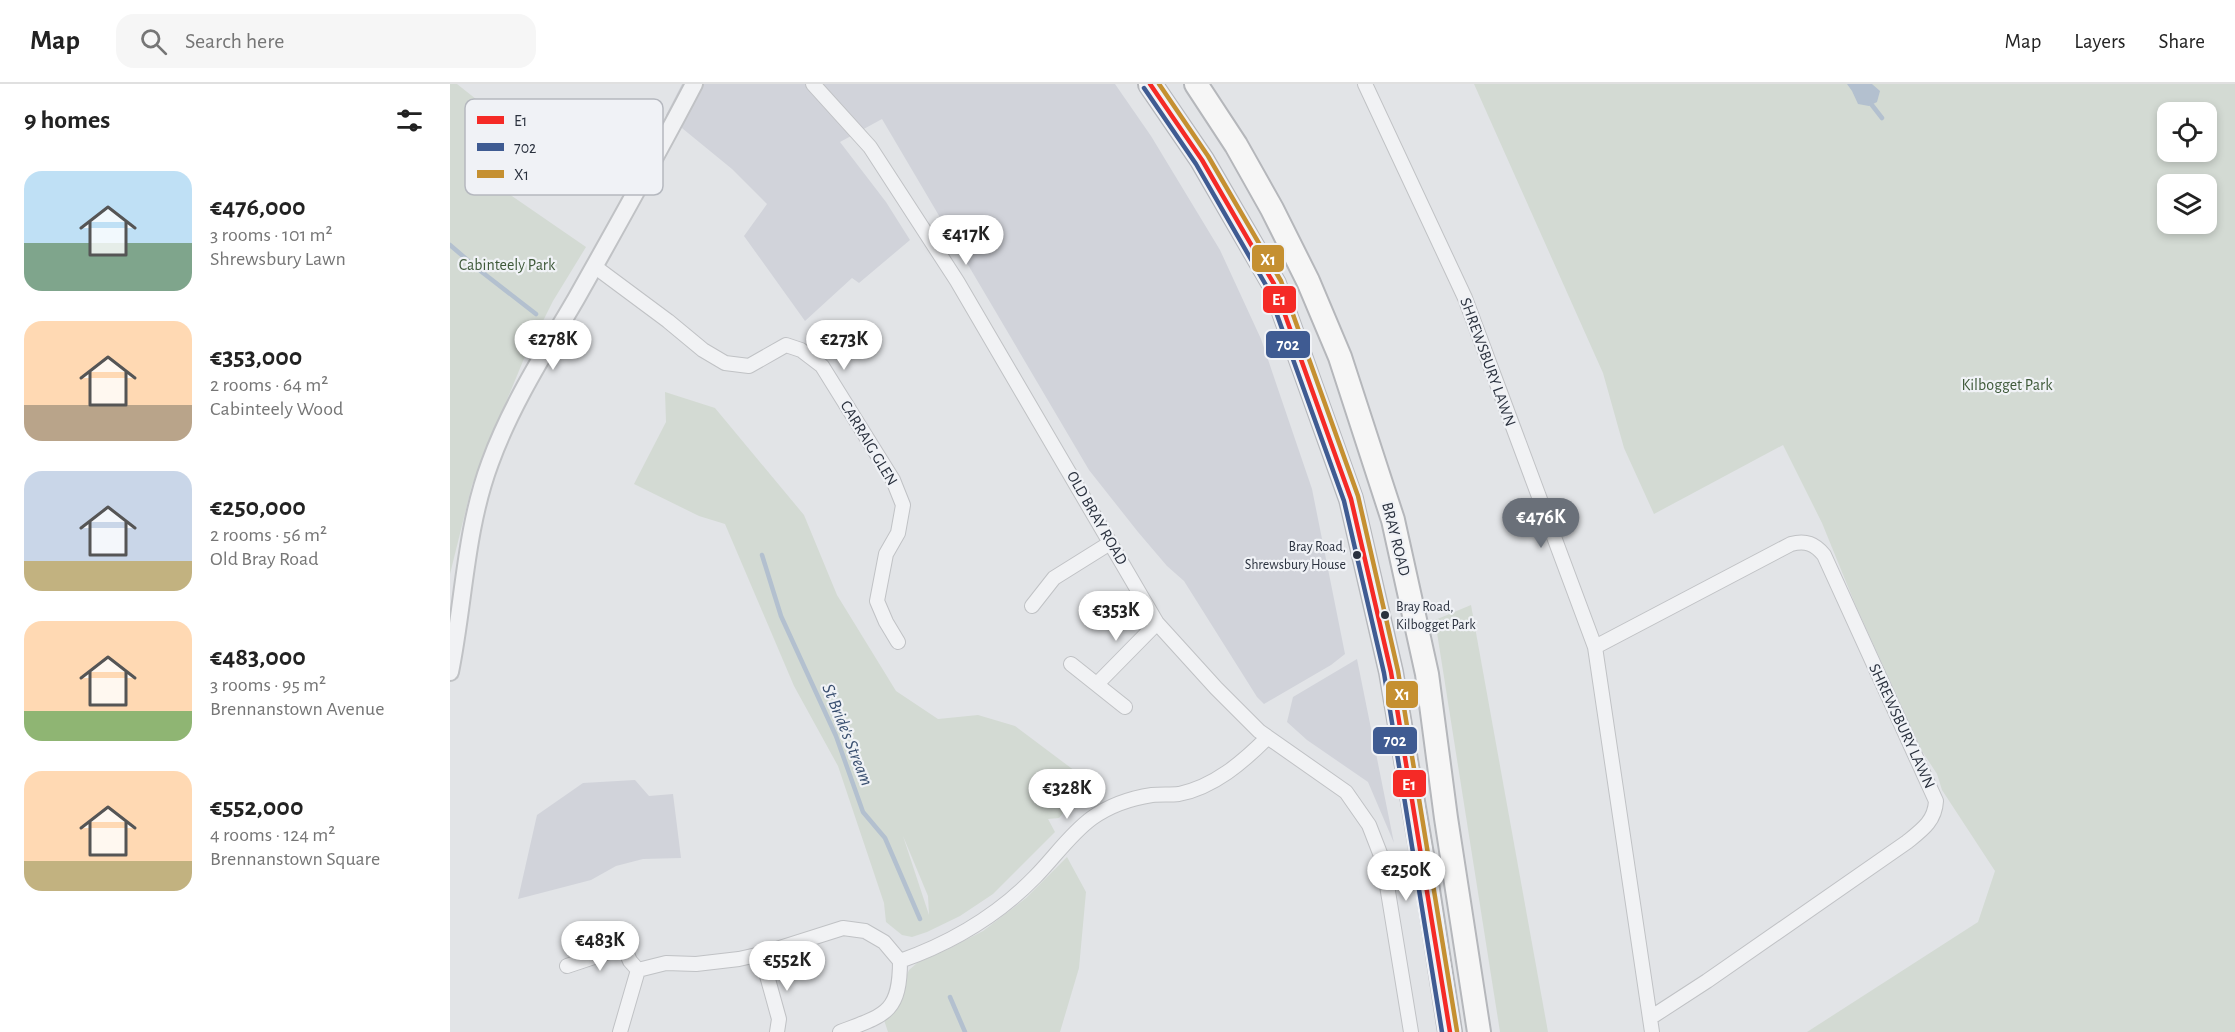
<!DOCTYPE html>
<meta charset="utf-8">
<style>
:root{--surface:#fff;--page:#f6f6f6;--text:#222;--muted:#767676;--line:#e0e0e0;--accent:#6a7079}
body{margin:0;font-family:"Alegreya Sans",sans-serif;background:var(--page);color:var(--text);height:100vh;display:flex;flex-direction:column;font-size:22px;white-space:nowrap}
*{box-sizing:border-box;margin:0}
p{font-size:20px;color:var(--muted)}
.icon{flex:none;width:33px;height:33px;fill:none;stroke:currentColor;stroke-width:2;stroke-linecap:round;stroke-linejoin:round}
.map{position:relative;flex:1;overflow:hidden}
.panel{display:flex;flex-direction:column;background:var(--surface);width:450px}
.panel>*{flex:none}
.tools{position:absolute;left:1707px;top:18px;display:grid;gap:12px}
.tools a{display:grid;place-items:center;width:60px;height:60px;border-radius:12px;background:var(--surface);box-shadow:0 3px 9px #0003;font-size:30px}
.price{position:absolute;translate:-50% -51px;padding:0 14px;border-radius:21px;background:#fff;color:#222;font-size:20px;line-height:39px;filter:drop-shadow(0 2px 3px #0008)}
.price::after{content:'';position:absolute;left:50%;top:36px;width:18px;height:14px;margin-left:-9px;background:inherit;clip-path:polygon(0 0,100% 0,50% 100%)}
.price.on{background:var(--accent);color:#fff}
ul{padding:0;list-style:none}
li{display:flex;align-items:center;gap:18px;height:150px;padding:0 24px}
li span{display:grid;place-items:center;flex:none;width:168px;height:120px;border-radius:18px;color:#555}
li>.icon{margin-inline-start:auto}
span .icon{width:72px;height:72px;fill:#fffc;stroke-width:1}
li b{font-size:26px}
h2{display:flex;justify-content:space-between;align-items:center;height:72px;padding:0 24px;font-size:26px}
header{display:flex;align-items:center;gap:36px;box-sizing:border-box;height:84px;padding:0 30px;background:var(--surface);border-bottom:2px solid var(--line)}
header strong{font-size:28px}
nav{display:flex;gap:33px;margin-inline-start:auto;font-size:21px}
.search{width:420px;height:54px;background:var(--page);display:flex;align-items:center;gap:15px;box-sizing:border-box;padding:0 21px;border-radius:18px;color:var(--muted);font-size:22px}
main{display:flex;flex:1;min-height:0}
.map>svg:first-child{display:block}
.built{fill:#d1d3da}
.green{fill:#d3dad3;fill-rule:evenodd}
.water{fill:#b3c0cf}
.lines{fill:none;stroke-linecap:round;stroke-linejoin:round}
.stream{stroke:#b3c0cf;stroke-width:4.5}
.minor-casing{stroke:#c0c2c5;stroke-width:16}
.tertiary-casing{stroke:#c0c2c5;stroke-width:20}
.trunk-casing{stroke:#b5b7bb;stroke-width:26}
.minor{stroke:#f1f2f4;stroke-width:14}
.tertiary{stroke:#f1f2f4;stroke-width:16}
.trunk{stroke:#f6f6f6;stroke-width:22}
.bus-1-casing{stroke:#f0f2f6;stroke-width:9}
.bus-2-casing{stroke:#f0f2f6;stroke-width:9}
.bus-3-casing{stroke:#f0f2f6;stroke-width:9}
.bus-1{stroke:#f52a26;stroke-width:4.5}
.bus-2{stroke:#3f5b92;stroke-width:4.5}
.bus-3{stroke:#c59031;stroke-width:4.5}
.bus-dot{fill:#2a313e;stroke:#f0f2f6;stroke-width:2}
.labels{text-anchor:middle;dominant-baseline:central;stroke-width:4.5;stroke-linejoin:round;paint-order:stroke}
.bus-label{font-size:14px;fill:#2a313e;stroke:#f0f2f6;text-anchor:end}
.park-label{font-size:16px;fill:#3e5939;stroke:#f0f2f6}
.street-label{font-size:16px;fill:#2a313e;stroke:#f0f2f6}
.water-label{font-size:18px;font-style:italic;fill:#384e6f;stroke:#f0f2f6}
.key{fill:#f0f2f6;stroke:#b5b8bf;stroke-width:1.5}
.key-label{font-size:16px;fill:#2a313e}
.line-badge{stroke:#f0f2f6;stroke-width:2}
.badge-label{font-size:16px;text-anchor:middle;font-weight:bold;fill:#fff}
</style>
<header>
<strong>Map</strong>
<div class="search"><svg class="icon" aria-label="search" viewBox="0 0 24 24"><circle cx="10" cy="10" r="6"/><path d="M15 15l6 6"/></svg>Search here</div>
<nav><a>Map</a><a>Layers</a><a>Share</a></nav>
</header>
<main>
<section class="panel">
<h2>9 homes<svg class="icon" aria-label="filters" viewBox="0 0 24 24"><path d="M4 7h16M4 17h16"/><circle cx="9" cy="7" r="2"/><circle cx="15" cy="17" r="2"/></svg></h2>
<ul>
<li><span style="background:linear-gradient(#bfe0f5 60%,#7fa58c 0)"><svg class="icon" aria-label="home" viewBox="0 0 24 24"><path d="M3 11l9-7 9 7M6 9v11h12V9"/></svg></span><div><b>€476,000</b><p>3 rooms · 101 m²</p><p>Shrewsbury Lawn</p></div></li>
<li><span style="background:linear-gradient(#ffd9b3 70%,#b9a48a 0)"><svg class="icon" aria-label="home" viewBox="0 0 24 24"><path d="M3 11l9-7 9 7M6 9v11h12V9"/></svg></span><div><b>€353,000</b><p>2 rooms · 64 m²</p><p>Cabinteely Wood</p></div></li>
<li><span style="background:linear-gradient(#c9d6e8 75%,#c2b280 0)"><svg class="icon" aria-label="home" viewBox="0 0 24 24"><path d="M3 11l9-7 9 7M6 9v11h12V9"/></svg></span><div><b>€250,000</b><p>2 rooms · 56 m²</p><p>Old Bray Road</p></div></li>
<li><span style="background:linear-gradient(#ffd9b3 75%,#8fb573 0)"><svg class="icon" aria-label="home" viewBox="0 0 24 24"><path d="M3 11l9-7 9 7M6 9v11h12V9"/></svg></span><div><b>€483,000</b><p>3 rooms · 95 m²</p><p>Brennanstown Avenue</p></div></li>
<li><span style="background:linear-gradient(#ffd9b3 75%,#c2b280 0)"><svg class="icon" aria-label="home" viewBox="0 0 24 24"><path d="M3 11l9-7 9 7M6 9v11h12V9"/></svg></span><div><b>€552,000</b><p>4 rooms · 124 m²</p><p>Brennanstown Square</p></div></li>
</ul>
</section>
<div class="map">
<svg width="1785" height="948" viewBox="0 0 1785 948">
<rect width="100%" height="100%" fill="#e2e4e7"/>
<path class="built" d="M232,0H665L701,52L770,166L811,255L862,405L895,570L881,581L814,620L807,613L734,497L717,482L688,448L639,386L432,35L390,58L436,118L460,156L409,199L402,194L355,237L294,152L317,120L282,85L216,31Z
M907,575L944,759L918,698L857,656L837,638L843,613Z
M185,696L199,712L223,710L231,774L193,775L166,782L141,796L68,815L87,731L133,699Z"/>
<path class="green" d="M0,0H7L84,61L67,99L59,110L136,163L103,217L73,277L22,401L0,490Z
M1024,0H1785V948H1357L1528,838L1545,787L1492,706L1487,690L1472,667L1405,520L1372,439L1333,361L1204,430L1174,364L1153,289ZM1718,28H1756V68H1718ZM1718,100H1756V140H1718Z
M215,308L265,324L354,431L387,511L446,607L488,635L528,631L565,642L625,687L617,698L616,726L609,734L598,735L605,748L543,810L510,832L477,848L462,853L452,851L436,838L434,819L388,682L344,602L275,440L249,432L184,400L216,338ZM453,752L478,812L479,831Z
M1021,521L1098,948H1050L985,536Z
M617,773L636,808L629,884L610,948H438L434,936L440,931L459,886L467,879L498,865L533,847L576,814Z"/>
<path class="water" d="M1397,0H1422L1430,7L1427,18L1419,22L1408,20L1402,7Z"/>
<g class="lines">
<path class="stream" d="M1418,16L1432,34
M0,161L28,185L86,230
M312,471L331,532L386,652L413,728L435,754L470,835
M500,913L515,948"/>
<defs>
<path id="minor" d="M363,0L420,63L507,197L707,539L766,604L809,647L896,708L919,741L933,777L961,948
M915,0L1015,214L1145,563L1202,948
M144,182L218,237L253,266L275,279L299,282L336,261L351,266L372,282L443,396L453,421L448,449L436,470L427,517L436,538L448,558
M582,522L604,494L660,459
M1145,563L1341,460C1356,456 1365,460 1374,471L1486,717C1485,737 1472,746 1457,758L1257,897L1200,934
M621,580L675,623
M647,600L707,539
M311,870L329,935L327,948
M450,877C501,859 546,833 585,793C604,774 620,750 642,734C659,722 682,714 702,711C711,710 720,711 729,710C764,703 793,678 817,654
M117,882L174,863L180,877L188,886
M170,948L188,886L216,879L246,880L289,875L311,870L393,844L415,847L434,858L450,877C450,929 435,931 390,948"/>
<path id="tertiary" d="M0,588C14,519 15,446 40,379C61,321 95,268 126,215C166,144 206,73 244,0"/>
<path id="trunk" d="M700,0L752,76L824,200L901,415L941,588L978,806L1000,948
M746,0L786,61L822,125L858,197L890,273L943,436L977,590L996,734L1029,948"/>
</defs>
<use href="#minor" class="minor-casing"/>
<use href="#tertiary" class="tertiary-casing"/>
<use href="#trunk" class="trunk-casing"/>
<use href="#minor" class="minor"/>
<use href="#tertiary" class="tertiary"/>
<use href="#trunk" class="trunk"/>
<defs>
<path id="bus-1" d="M700,0L752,76L824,200L901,415L941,588L1000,948"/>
<path id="bus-2" d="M694,4L746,80L817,203L894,417L934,589L992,948"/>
<path id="bus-3" d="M709,0L758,72L831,197L908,412L948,587L1007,947"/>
</defs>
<use href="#bus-1" class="bus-1-casing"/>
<use href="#bus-2" class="bus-2-casing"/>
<use href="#bus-3" class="bus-3-casing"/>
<use href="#bus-1" class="bus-1"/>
<use href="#bus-2" class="bus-2"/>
<use href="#bus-3" class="bus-3"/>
</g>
<g class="bus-dot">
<circle cx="907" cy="471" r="5"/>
<circle cx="935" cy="531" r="5"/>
</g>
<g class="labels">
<g class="bus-label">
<text x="896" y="463">Bray Road,<tspan x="896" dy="18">Shrewsbury House</tspan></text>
<text x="946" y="523" text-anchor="start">Bray Road,<tspan x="946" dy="18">Kilbogget Park</tspan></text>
</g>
<g class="park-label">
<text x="57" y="181">Cabinteely Park</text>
<text x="1557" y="301">Kilbogget Park</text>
</g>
<g class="street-label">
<text transform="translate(1038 278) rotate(70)">SHREWSBURY LAWN</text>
<text transform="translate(419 359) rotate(59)">CARRAIG GLEN</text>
<text transform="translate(647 434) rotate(60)">OLD BRAY ROAD</text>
<text transform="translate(946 455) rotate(76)">BRAY ROAD</text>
<text transform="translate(1452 642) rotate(65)">SHREWSBURY LAWN</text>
</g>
<g class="water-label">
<text transform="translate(397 651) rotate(68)">St Bride's Stream</text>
</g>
</g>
<rect x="15" y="15" width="198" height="96" rx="9" class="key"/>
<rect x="27" y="32" width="27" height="8" fill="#f52a26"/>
<rect x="27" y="59" width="27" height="8" fill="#3f5b92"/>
<rect x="27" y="86" width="27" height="8" fill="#c59031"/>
<g class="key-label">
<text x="64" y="42">E1</text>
<text x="64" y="69">702</text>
<text x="64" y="96">X1</text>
</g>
<g class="line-badge">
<rect x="801" y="160" width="34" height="29" rx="6" fill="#c59031"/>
<rect x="812" y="201" width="35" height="29" rx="6" fill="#f52a26"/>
<rect x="815" y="246" width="46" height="29" rx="6" fill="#3f5b92"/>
<rect x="935" y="596" width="34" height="29" rx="6" fill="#c59031"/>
<rect x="922" y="642" width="46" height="29" rx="6" fill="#3f5b92"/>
<rect x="942" y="685" width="35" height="29" rx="6" fill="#f52a26"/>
</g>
<g class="badge-label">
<text x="818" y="181">X1</text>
<text x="829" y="221">E1</text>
<text x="838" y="266">702</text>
<text x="952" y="616">X1</text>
<text x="945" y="662">702</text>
<text x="959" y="706">E1</text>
</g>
</svg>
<div class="tools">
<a><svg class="icon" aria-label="locate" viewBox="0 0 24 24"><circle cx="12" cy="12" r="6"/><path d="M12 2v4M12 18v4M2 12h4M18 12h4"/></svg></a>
<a><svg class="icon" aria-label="layers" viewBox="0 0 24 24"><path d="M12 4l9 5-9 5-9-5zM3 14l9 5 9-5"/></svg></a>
</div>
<b class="price" style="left:516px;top:182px">€417K</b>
<b class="price" style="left:103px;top:287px">€278K</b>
<b class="price" style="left:394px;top:287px">€273K</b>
<b class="price on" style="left:1091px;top:465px">€476K</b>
<b class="price" style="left:666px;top:558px">€353K</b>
<b class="price" style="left:617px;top:736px">€328K</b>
<b class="price" style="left:956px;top:818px">€250K</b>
<b class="price" style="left:150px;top:888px">€483K</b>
<b class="price" style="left:337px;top:908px">€552K</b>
</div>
</main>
